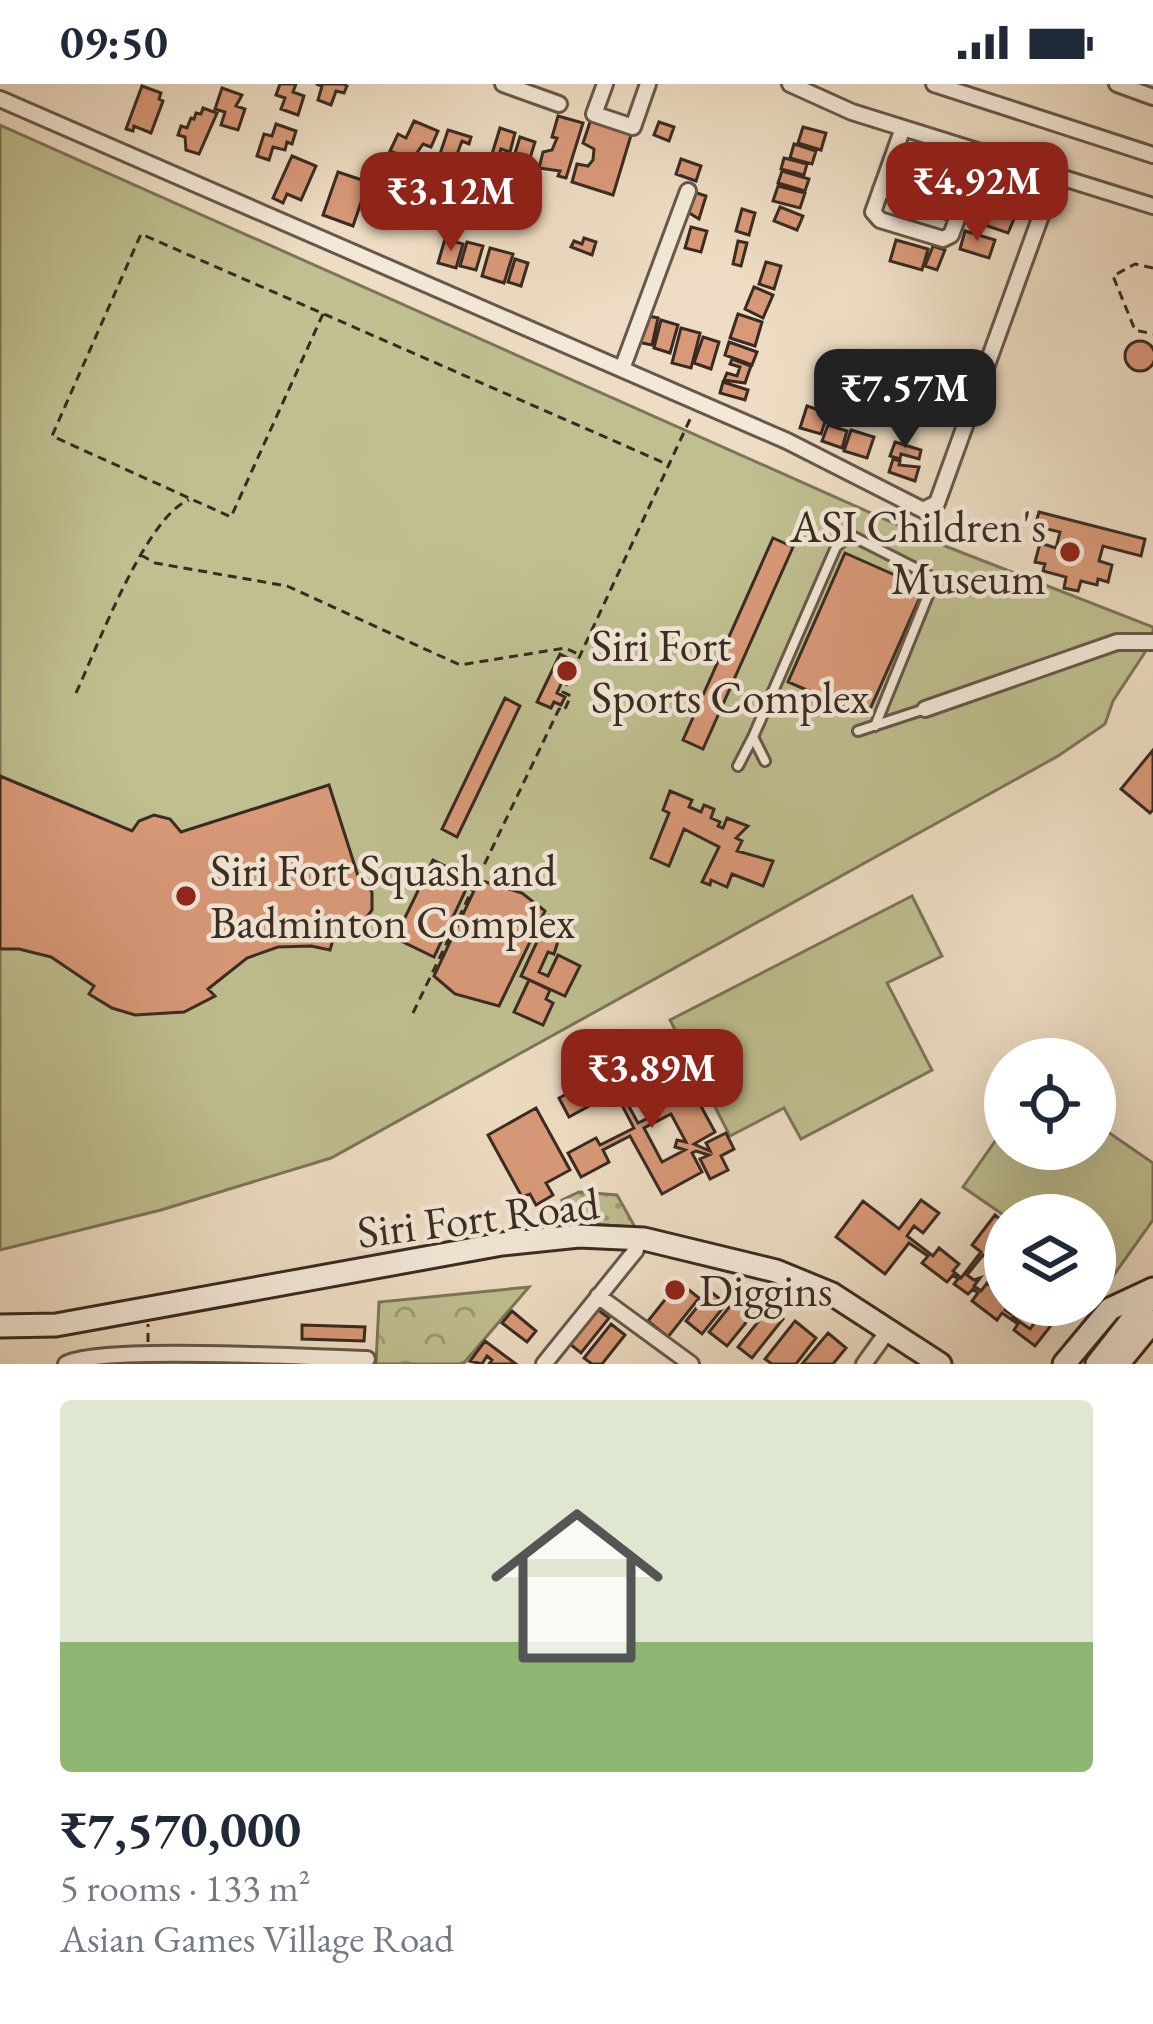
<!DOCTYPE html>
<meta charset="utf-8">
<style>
:root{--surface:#fff;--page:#f6f6f7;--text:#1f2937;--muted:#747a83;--line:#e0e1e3;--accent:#8f2418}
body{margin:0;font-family:"EB Garamond",serif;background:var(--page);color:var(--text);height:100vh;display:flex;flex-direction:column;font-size:45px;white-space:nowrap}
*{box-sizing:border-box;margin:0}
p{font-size:39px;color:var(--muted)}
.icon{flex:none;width:66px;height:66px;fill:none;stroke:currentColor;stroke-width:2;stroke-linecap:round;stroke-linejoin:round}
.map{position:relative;height:1280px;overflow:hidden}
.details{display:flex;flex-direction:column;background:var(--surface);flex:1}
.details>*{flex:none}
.fabs{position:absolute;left:984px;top:954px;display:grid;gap:24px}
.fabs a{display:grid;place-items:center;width:132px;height:132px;border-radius:50%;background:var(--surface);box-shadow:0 12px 48px #0002;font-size:60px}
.price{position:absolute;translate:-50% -102px;padding:0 27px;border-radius:24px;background:var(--accent);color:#fff;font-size:39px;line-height:78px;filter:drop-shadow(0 3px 6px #0008)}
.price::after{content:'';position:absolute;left:50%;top:72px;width:36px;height:27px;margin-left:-18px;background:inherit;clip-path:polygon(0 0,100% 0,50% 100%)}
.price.selected{background:#222;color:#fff}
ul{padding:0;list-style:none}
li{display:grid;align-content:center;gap:24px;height:636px;padding:0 60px}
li+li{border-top:3px solid var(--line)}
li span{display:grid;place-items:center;height:372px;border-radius:12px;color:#555}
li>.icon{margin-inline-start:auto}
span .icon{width:216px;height:216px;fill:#fffc;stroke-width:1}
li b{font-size:51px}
.status{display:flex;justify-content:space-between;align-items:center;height:84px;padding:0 60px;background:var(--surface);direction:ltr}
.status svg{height:33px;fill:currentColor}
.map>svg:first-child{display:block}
.grass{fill:url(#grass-dots);stroke:#7c7559;stroke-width:3}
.park{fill:url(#park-crowns);stroke:#7c7559;stroke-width:3}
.garden{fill:#bfbf90;stroke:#7c7559;stroke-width:3}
.building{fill:#d99978;stroke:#392b22;stroke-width:3;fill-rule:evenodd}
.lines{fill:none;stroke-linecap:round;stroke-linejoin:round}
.lane-casing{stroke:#66584a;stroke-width:14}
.street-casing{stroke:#66584a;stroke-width:20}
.secondary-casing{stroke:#392b22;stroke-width:27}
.path{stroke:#392b22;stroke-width:3;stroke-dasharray:9 6;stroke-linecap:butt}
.lane{stroke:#f4e9d9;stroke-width:8}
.street{stroke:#f4e9d9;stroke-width:14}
.secondary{stroke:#f4e9d9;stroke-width:21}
.poi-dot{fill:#8f2418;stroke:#f4e9d9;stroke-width:4.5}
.labels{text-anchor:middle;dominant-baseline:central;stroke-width:9;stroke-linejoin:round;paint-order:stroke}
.poi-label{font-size:45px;fill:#392b22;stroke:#f4e9d9;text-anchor:start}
.street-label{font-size:45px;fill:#392b22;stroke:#f4e9d9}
</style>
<div class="status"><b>09:50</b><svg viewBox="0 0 49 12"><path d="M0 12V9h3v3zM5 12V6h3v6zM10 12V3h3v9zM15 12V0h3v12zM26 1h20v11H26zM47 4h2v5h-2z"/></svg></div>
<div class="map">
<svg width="1153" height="1280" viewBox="0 0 1153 1280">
<defs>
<pattern id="grass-dots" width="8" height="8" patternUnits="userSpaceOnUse" patternTransform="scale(3)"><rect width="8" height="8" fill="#bfbf90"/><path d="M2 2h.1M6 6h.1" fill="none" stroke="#9c9b75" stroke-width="1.8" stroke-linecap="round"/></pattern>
<pattern id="park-crowns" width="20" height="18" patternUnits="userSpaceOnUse" patternTransform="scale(3)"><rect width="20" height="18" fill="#bfbf90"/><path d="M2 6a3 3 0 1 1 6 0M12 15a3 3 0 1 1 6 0" fill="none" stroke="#9c9b75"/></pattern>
</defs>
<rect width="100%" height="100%" fill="#eeddc4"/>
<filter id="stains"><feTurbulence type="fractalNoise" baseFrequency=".00167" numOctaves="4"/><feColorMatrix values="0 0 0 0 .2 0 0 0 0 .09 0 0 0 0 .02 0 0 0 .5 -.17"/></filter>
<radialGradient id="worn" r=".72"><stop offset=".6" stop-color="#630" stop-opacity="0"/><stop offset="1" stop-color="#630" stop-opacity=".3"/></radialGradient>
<path class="grass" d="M579,1108L617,1111L635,1143L560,1138L562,1116Z"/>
<path class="park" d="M529,1203L463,1280H376L379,1218Z"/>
<path class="garden" d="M0,41L945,462L1153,543V556L1113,617L1105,640L1058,672L331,1074L161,1126L0,1166Z
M912,812L942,872L887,899L932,986L801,1055L784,1024L730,1052L670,936Z
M1095,1039L1153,1079V1136L1106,1202L1095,1195V1131L1005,1132L963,1103L1005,1043V1065H1095Z"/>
<path class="building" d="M280,0H296L293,8L304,12L298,31L281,25L285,14L276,11Z
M316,0H343L347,2L344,9L336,7L331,21L318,16L322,2Z
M142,2L161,9L159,15L163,17L151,49L134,42L133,47L126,45Z
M222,4L242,11L236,22L245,25L238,46L221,41L225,28L215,25Z
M203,24L217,29L199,70L186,66L185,53L178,51L181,42L187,44L191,34L194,35L196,29L201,30Z
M558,32L583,39L566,94L558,92L560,87L539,84L543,68L552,66L557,54L552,53Z
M591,35L632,48L613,111L572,98L577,80L588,82L593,76L594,65L583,59Z
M414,37L438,47L431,63L423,60L412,76L390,67L398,50L406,54Z
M659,38L674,43L669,57L654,51Z
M276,40L296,47L292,60L287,58L285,66L273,63L269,76L257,72L264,50L272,52Z
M803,43L826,49L821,66L798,59Z
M500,44L515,49L510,68L501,65L499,72L492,70Z
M448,46L471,53L469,60L462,57L453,81L460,84L458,91L440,85L442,78L438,76Z
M520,53L535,58L527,84L521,80L524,71L515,69Z
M794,60L816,67L812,80L790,74Z
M292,72L316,82L301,116L287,110L283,119L273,114Z
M379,74L403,82L391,118L376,113L380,102L370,98Z
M784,74L807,80L804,91L781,85Z
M681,75L701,82L696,97L676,90Z
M917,75L928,78L921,100L911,97Z
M978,85L987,87L977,123L965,119L966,114L961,112Z
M782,87L809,95L805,107L778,99Z
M338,88L368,98L353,142L323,131Z
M996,91L1023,101L1018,114L991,104Z
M437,94L462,103L461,107L454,105L452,110L445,108L437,132L444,134L442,140L422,134L430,101L434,102Z
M778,102L805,109L800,124L773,117Z
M990,106L1017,116L1012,132L984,122Z
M691,107L706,112L699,135L686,127Z
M978,122L1014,135L1008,149L973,137Z
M780,123L803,132L797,146L774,137Z
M742,125L755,129L749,151L736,147Z
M691,143L707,147L701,168L685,164Z
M965,147L995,156L989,174L960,165Z
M584,154L596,158L592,171L571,163L574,157L582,160Z
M445,155L463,160L456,184L438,179Z
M896,156L928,165L922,186L890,177Z
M738,157L747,159L741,182L733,180Z
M467,158L483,162L476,186L460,182Z
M933,162L945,166L937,186L925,182Z
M490,164L513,170L504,199L482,192Z
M515,175L528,179L521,202L508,198Z
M766,178L781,182L774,205L759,200Z
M754,203L773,211L763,234L745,225Z
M738,230L762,238L755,262L730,254Z
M644,231L658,234L652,261L638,258Z
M661,236L678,241L670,269L654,264Z
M681,244L700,249L691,284L672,279Z
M703,253L719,258L711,285L694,279Z
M1125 272a15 15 0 1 1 30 0a15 15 0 1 1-30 0Z
M729,258L757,268L752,281L725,271Z
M732,275L751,282L745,299L724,296L727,289L737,292L740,283L730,280Z
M945,277L963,283L954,307L937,301Z
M879,281L899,288L896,309L884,305L883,309L872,302Z
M919,295L946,305L943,315L938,318L913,312Z
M723,298L748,306L745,316L720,309Z
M913,315L939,325L934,339L907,329Z
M807,322L828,329L821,350L800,344Z
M828,341L847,347L842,364L822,357Z
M851,346L874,353L867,374L844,367Z
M895,358L921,366L919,375L901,370L900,375L890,372Z
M893,375L900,377L899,381L919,383L915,397L889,388Z
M1039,428L1145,455L1141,472L1103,462L1099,477L1112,481L1108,498L1098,495L1097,501L1081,497L1078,507L1064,504L1066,493L1043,487L1045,480L1035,478L1040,459L1056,464L1060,448L1035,442Z
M773,454L793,463L703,665L683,656Z
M845,469L924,504L867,632L788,598Z
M560,570L572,576L557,609L565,613L561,621L554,618L551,624L537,618Z
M505,614L520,622L457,753L442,745Z
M1153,666V726L1150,729L1121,705Z
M0,692L132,747L139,737L154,731L170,735L181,748L329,701L358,792L372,808V826L361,841L336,845L330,866L311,862L278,863L247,874L208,905L215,912L184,928L135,931L112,924L89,910L94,902L51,873L19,865H0Z
M670,707L692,716L689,723L701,728L704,721L714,725L711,734L720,738L718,742L723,744L727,734L748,742L736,754L742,757L737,767L773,777L763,802L732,790L727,803L711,796L710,801L702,798L719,763L684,745L669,782L651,774L669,729L663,726Z
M433,776L471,795L434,873L395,854Z
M479,796L522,809L545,827L499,922L455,910L434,892Z
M549,832L564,838L554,870L548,868L539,888L548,892L558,871L580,882L565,912L521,892Z
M529,896L550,906L546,915L553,919L543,941L514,928Z
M638,972L648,991L620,1006L638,1039L658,1029L654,1022L690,1002L715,1048L694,1060L710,1067L706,1059L726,1049L734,1065L721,1072L728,1086L710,1095L700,1075L709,1071L696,1067L692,1069L702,1088L662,1110L630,1052L603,1066L609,1078L581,1093L568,1069L596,1054L600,1061L634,1044L615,1008L569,1033L559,1014ZM671,1030L686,1058L677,1056L675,1063L685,1066L662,1078L644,1044Z
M536,1024L570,1086L546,1099L553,1111L536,1121L530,1110L522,1113L488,1051Z
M921,1116L939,1129L923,1149L914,1142L907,1152L933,1172L939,1164L959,1180L953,1187L961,1194L981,1168L972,1161L995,1131L1005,1139V1180L1001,1185L983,1171L967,1191L974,1196L980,1194L974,1202L981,1207L987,1199L1005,1213V1221H1009L1005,1226L1011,1230L1017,1223L1019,1225L1013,1233L1030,1245L1036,1237L1026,1230L1033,1221H1067L1035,1262L1014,1246L1018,1240L1002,1229L997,1236L972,1217L978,1209L973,1205L968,1210L954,1200L958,1195L953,1191L947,1198L922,1179L928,1172L909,1159L885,1190L836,1153L863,1117L899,1145Z
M679,1198L699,1214L668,1253L648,1237Z
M710,1207L726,1220L702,1250L686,1237Z
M739,1211L757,1225L727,1262L709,1248Z
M593,1222L609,1234L581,1269L565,1256Z
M769,1224L783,1235L752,1274L738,1263Z
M512,1227L536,1247L527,1258L502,1239Z
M795,1237L816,1254L796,1280H772L765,1275Z
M611,1240L625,1251L602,1280H592L584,1274Z
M302,1241L365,1243L364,1257L302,1255Z
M828,1249L846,1264L833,1280H802Z
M485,1257L516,1280H489L492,1276L487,1272L482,1280L470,1277Z"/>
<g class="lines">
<defs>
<path id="lane" d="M858,647L925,625
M753,653L836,463L850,451L927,490L931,504L875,642
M738,682L753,653L765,677"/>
<path id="street" d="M503,0L559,20
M605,0L594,30L633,43L648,0
M790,0L852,28L1153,122
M934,0L1153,71
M1117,0L1153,13
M0,15L787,357L923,426L937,419L1055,93
M881,105L953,129L957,135L951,151L943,155L880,136L873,128L903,44
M622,285L688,107
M925,625L1117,558H1153
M598,1212L691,1280
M66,1280C97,1261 316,1274 367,1275
M544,1280L636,1166
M864,1280L882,1255"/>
<path id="secondary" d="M0,1242L56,1241L502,1160L579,1152L644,1155L776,1187L832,1210L940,1280
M1064,1280L1110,1225L1153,1205
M1097,1280L1152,1210
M1118,1280L1153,1237"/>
</defs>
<use href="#lane" class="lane-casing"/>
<use href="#street" class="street-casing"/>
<use href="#secondary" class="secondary-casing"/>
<path class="path" d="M1153,184L1135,180L1113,192L1135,246L1153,250
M323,230L231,433L52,352L141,150L669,381
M141,471L155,479L287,502L460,581L565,564L578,570
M76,609C97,564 146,432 189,416
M413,929L559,625L564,627L571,612L563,608L692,331
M148,1258V1240"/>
<use href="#lane" class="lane"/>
<use href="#street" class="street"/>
<use href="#secondary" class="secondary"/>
</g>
<g class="poi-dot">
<circle cx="1070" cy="468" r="12"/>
<circle cx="567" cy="587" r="12"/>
<circle cx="186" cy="812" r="12"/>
<circle cx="675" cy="1206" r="12"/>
</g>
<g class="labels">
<g class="poi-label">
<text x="1046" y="442" text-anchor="end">ASI Children's<tspan x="1046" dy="52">Museum</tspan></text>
<text x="591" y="561">Siri Fort<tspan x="591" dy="52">Sports Complex</tspan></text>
<text x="210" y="786">Siri Fort Squash and<tspan x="210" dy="52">Badminton Complex</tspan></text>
<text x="699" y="1206">Diggins</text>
</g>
<g class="street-label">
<text transform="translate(478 1133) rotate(-7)">Siri Fort Road</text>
</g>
</g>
<rect width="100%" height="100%" filter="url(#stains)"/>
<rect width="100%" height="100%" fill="url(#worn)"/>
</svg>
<div class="fabs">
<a><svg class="icon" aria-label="locate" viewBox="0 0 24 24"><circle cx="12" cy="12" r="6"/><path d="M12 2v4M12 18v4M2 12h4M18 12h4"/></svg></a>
<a><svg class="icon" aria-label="layers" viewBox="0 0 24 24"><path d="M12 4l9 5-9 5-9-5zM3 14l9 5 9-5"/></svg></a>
</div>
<b class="price" style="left:977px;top:160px">₹4.92M</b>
<b class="price" style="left:451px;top:170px">₹3.12M</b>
<b class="price selected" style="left:905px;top:367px">₹7.57M</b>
<b class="price" style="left:652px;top:1047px">₹3.89M</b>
</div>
<section class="details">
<ul>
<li><span style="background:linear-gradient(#dfe7d0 65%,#8fb573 0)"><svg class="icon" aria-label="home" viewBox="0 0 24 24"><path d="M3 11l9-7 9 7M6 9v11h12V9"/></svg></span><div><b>₹7,570,000</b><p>5 rooms · 133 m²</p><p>Asian Games Village Road</p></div></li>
</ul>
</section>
